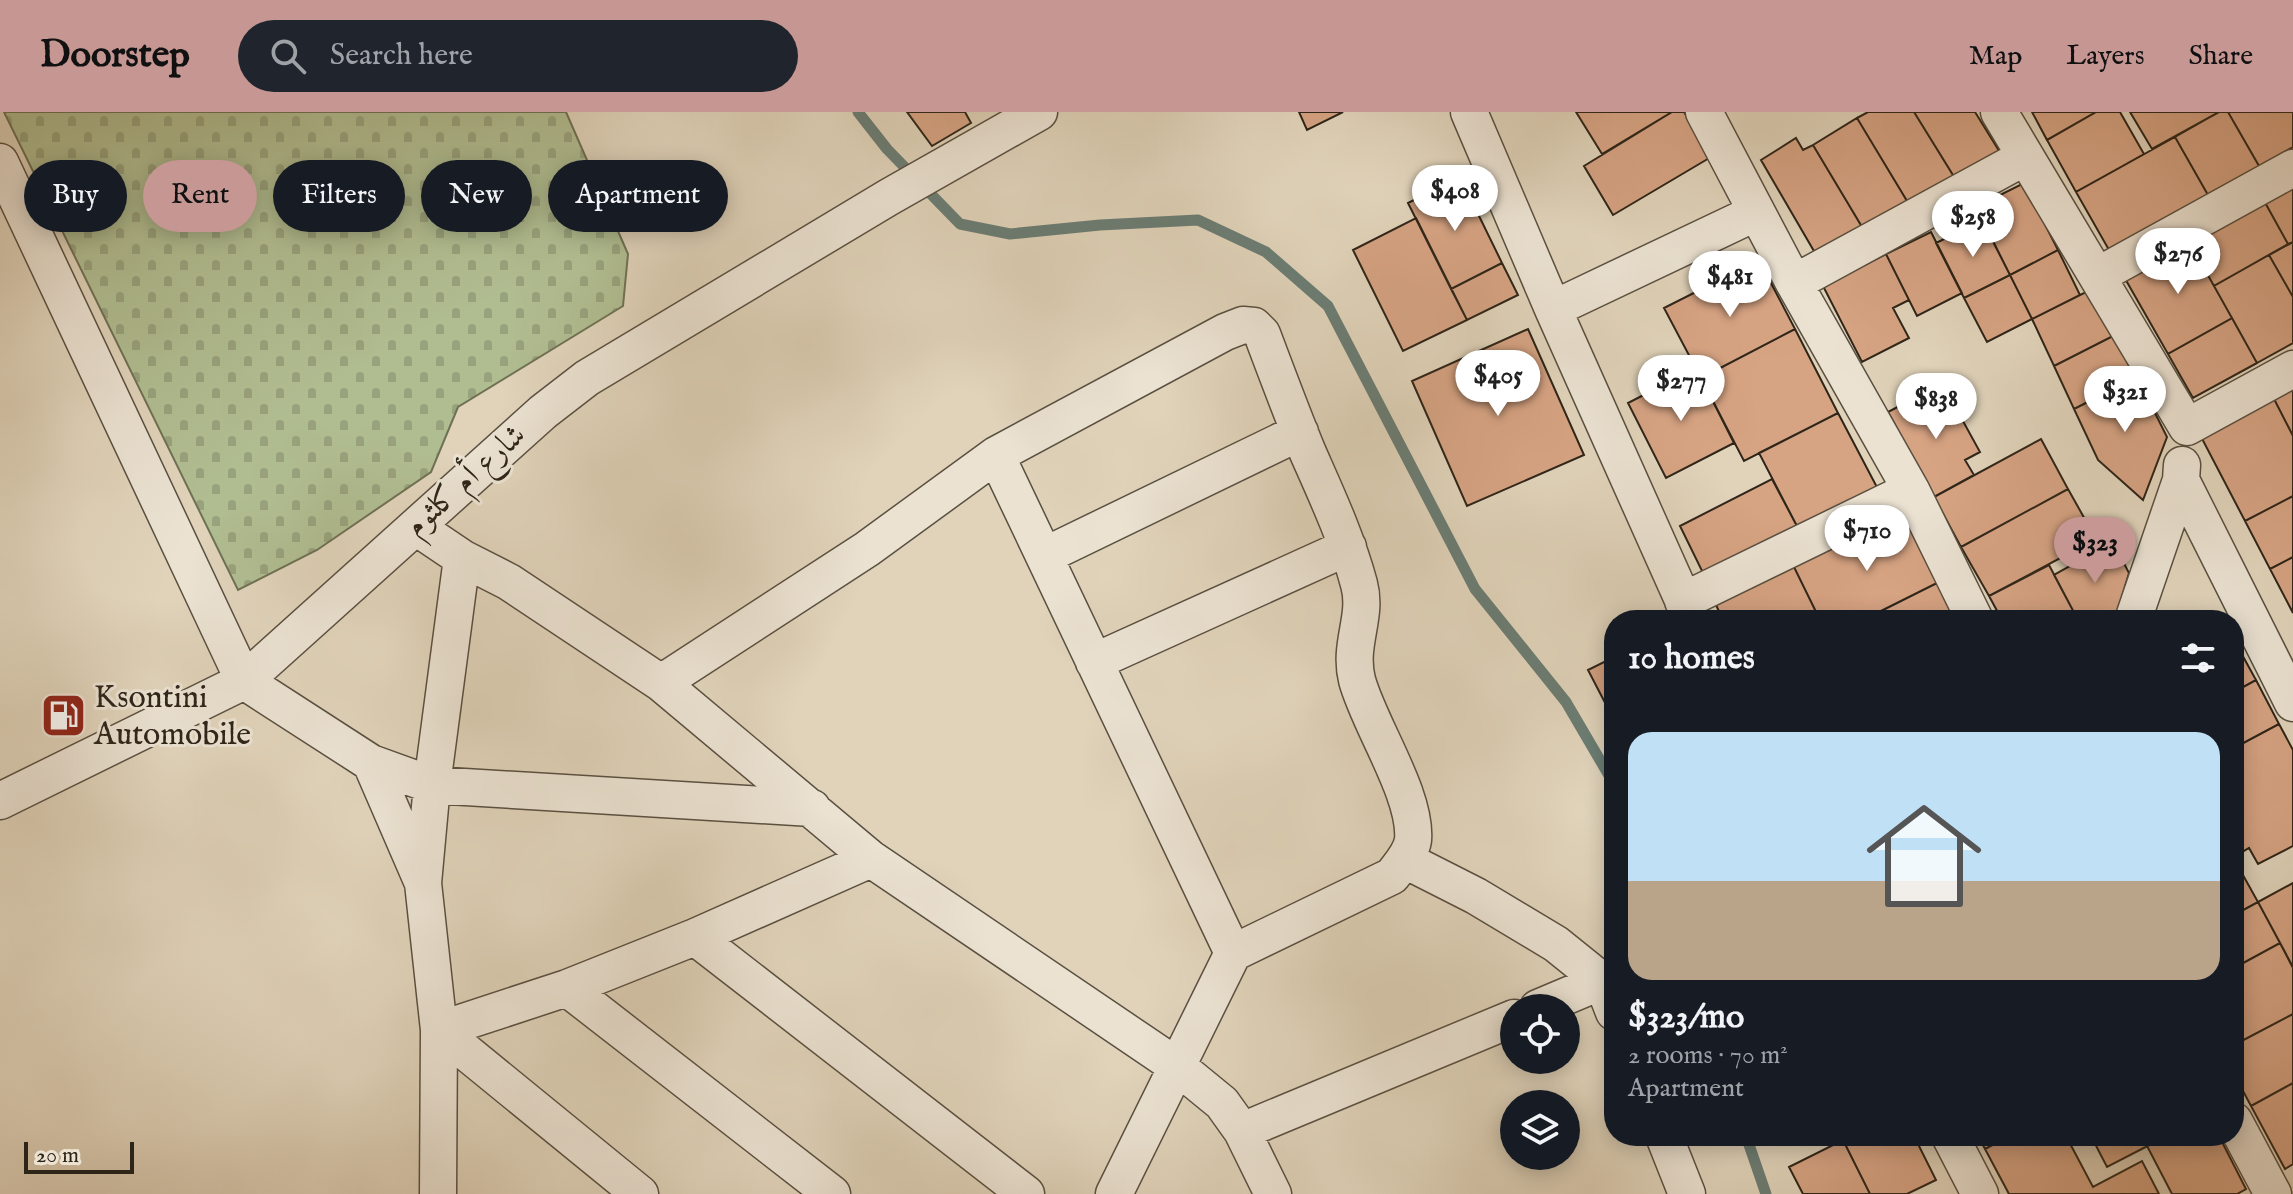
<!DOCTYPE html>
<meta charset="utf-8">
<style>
:root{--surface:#171b24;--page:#20242c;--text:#f1f3f6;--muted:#9ea1a6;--accent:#c59692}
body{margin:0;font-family:"IM FELL English",Amiri,serif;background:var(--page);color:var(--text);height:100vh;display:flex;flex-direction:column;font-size:30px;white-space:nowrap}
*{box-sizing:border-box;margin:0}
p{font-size:26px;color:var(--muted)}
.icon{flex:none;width:44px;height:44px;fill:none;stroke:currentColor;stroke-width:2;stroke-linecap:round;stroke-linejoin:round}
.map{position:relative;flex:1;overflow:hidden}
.panel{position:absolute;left:1604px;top:498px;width:640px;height:536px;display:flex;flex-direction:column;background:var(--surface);border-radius:32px;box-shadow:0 4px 20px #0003}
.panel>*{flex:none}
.hud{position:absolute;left:24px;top:48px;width:760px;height:72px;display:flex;gap:16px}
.controls{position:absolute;left:1500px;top:882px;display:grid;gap:16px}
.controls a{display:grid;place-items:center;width:80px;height:80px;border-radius:50%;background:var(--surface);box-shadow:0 4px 20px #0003;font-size:40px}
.scale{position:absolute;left:24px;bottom:20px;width:110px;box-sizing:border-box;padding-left:8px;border:4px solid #2e2519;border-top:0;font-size:22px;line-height:28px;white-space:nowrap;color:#2e2519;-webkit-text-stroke:6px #ebe2d2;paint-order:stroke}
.price{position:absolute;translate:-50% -68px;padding:0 18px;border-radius:28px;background:#fff;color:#222;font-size:26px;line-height:52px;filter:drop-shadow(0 2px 4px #0008)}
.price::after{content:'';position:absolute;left:50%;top:48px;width:24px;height:18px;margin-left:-12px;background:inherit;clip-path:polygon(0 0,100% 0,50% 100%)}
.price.current{background:var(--accent);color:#111}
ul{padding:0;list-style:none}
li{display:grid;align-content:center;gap:16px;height:424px;padding:0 24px}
li span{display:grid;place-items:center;height:248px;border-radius:24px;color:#555}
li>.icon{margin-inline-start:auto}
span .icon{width:144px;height:144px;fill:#fffc;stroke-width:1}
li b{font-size:34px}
h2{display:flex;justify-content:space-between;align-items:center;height:96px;padding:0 24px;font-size:34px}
.tag{padding:0 28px;border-radius:36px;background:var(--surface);box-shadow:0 4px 20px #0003;font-size:28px;line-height:72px}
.tag.current{background:var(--accent);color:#111}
header{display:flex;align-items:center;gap:48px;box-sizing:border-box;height:112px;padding:0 40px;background:var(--accent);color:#111}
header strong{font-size:38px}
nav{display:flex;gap:44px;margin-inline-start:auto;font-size:28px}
.search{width:560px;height:72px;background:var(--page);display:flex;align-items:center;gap:20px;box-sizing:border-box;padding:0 28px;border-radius:44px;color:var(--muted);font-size:30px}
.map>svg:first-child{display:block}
.cemetery{fill:url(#cemetery-stones);stroke:#6f7155;stroke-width:2}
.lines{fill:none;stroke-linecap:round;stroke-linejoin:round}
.stream{stroke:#6b7d74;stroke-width:11}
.building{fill:#d6a383;stroke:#2e2519;stroke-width:2}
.minor-casing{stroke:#5a5041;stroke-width:39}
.minor{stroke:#ebe2d2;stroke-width:36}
.labels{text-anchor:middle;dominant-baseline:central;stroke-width:6;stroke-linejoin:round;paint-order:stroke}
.street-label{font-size:32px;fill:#2e2519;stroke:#ebe2d2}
.poi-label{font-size:32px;fill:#2e2519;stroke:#ebe2d2;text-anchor:start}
</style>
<header>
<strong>Doorstep</strong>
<div class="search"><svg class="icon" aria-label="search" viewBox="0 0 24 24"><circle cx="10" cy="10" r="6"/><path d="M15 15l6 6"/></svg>Search here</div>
<nav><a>Map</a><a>Layers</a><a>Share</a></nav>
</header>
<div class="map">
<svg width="2293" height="1082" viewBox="0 0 2293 1082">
<defs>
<pattern id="cemetery-stones" width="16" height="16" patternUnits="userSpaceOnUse" patternTransform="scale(2)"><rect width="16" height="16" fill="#b0bd91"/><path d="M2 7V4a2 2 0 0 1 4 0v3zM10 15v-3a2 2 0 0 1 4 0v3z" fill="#98a27c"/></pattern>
</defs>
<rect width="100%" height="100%" fill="#e0d3ba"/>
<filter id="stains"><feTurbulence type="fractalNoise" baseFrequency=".0025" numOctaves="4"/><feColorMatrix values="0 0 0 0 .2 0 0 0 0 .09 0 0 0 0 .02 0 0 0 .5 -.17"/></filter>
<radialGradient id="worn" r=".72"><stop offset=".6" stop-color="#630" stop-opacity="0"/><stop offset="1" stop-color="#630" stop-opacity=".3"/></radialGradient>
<path class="cemetery" d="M4,0H566L628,142L623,194L458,295L431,360L317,438L238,478Z"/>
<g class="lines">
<path class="stream" d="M858,0L887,37L960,112L1010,122L1100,113L1198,108L1266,140L1328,194L1475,477L1566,590L1614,672
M1746,1024L1766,1082"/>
</g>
<path class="building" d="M907,0H965L971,11L932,34Z
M1299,0H1343L1307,18Z
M1576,0H1672L1602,42Z
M1672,0H1684L1711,45L1613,103L1584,54Z
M1868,0H1914L1956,68L1910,94L1857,6Z
M1914,0H1975L2001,42L1956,68Z
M2032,0H2096L2047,28Z
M2096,0H2120L2144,42L2076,80L2047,28Z
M2130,0H2219L2152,37Z
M2219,0H2228L2259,54L2208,83L2175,25Z
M2228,0H2293V35L2259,54Z
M1857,6L1910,94L1865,120L1813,33Z
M2175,25L2208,83L2109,138L2076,80Z
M1796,26L1803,38L1813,33L1865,120L1818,146L1761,48Z
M1460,65L1502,151L1451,177L1408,91Z
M2293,67V130L2288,132L2262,85Z
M2024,71L2058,138L2010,163L1976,95Z
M2262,85L2288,132L2214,174L2187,126Z
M1416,106L1467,208L1403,239L1353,138Z
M1982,108L2010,163L1964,186L1936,131Z
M1931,120L1962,181L1917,204L1886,142Z
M2187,126L2232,206L2168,242L2123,163Z
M2293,130V185L2269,143Z
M2058,138L2080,183L2032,207L2010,163Z
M1886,142L1909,188L1893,196L1909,226L1862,250L1823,174Z
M2269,143L2293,185V231L2257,251L2214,174Z
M1759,148L1795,217L1701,266L1664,196Z
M1502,151L1518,183L1467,208L1451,177Z
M2010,163L2032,207L1987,230L1964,186Z
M2092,177L2115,223L2054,254L2032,207Z
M2232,206L2257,251L2193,286L2168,242Z
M1528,217L1584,343L1467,394L1412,269Z
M1795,217L1838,301L1744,349L1701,266Z
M2115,223L2137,265L2074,297L2054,254Z
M1696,256L1734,331L1666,366L1628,291Z
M2137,265L2167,325L2143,388L2098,348L2074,297Z
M2293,270V324L2271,281Z
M1928,279L1937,297L1952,289L1980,340L1965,348L1974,363L1934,385L1888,300Z
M2271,281L2293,324V384L2245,409L2198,319Z
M1838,301L1880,381L1799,418L1759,341Z
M2041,327L2068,377L1961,435L1934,385Z
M1772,367L1799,418L1704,463L1680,414Z
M2068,377L2096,427L1989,484L1961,435Z
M2293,384V445L2270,457L2245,409Z
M1903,401L1937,471L1863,508H1820L1794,455Z
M2113,430L2129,461L2115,508H2078L2054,463Z
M2293,445V501L2270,457Z
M2049,453L2078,508H2002L1989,484Z
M1794,455L1820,508H1723L1716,493Z
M1937,471L1956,508H1863Z
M2234,528L2256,568L2234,580Z
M1614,545V608L1588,558Z
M2256,568L2279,612L2234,636V580Z
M2279,612L2293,638V734L2258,752L2249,736L2234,745V636Z
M2234,747L2258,790L2234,803Z
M2293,771V855L2258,790Z
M2258,790L2280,831L2234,856V803Z
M2280,831L2293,856V902L2234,933V856Z
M2293,902V971L2251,994L2234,962V933Z
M2293,971V1052L2285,1057L2251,994Z
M1841,1024H1914L1936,1068L1907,1082H1870Z
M1978,1024H2009L1985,1037Z
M2009,1024H2066L2093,1075L2142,1049L2159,1082H2009L1985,1037Z
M2091,1024H2167L2107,1055Z
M2167,1024H2219L2246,1077L2237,1082H2172L2147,1034Z
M1843,1028L1870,1082H1803L1789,1055Z"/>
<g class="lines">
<defs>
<path id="minor" d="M1469,0L1553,197L1692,508
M1704,0L1794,171L1911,378L1975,508
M1999,0L2187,315L2293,257
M0,50L244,569L371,651L423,771
M2097,164L2293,56
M1794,171L2025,45
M1553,197L1755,101
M996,343L1233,841L1114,1082
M2181,368L2293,591
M416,415L462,446L432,673L423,771L439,918L438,1082
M1044,444L1300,320
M462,446L509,470L661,571L871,747L1178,955L1222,991L1242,1019L1273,1082
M1683,489L1911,378
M2133,508L2181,368L2182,353
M1094,550L1348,435
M661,571L867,437L996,343L1225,220L1243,213L1254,214L1262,222C1277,262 1292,302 1308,341C1327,384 1347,427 1359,472C1368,505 1348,532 1357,568C1369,613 1417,683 1413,728C1411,742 1400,753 1392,764L1233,841
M371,651L432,673L812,696
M0,689L244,569L543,300L587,266L889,85L1039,0
M1405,748L1476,784L1556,832L1602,869L1614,900
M695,825L1026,1082
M567,876L832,1082
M1538,896L1614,864
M439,918L567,876L695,825L871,747
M439,918L640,1082
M2234,1009L2273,1082
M1242,1019L1514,906
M1664,1024L1687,1082
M1950,1024L1980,1082"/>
</defs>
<use href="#minor" class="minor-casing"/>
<use href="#minor" class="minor"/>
</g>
<defs>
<symbol id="fuel-square" viewBox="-11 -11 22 22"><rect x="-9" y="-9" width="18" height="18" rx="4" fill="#8f2418" stroke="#ebe2d2"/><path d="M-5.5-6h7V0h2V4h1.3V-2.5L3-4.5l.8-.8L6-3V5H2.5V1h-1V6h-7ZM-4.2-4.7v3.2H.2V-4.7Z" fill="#fff"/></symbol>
</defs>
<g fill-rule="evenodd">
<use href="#fuel-square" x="38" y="578" width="51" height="51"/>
</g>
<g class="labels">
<g class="street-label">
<text transform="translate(466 369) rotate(-42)">شارع أم كلثوم</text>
</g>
<g class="poi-label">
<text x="94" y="586">Ksontini<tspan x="94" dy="37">Automobile</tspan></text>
</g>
</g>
<rect width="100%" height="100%" filter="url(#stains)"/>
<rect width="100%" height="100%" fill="url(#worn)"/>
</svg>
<div class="controls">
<a><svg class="icon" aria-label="locate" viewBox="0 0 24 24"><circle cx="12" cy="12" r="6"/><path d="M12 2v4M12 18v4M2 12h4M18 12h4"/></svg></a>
<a><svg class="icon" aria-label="layers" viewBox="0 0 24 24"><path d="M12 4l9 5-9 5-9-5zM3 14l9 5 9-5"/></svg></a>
</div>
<div class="scale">20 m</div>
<b class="price" style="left:1455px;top:121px">$408</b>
<b class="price" style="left:1973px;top:147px">$258</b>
<b class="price" style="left:2178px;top:184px">$276</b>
<b class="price" style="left:1730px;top:207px">$481</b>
<b class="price" style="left:1498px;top:306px">$405</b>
<b class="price" style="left:1681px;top:311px">$277</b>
<b class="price" style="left:2125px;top:322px">$321</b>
<b class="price" style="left:1936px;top:329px">$838</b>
<b class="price" style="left:1867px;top:461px">$710</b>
<b class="price current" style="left:2095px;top:473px">$323</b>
<div class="hud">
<a class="tag">Buy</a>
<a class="tag current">Rent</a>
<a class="tag">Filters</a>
<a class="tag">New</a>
<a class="tag">Apartment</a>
</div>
<section class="panel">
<h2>10 homes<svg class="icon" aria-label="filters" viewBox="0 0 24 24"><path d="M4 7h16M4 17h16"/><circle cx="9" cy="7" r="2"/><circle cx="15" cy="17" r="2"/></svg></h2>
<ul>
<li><span style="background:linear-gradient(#bfe0f5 60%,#b9a48a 0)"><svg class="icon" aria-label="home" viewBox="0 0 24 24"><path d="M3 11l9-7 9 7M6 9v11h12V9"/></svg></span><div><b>$323/mo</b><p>2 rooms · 70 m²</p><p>Apartment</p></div></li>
</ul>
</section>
</div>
